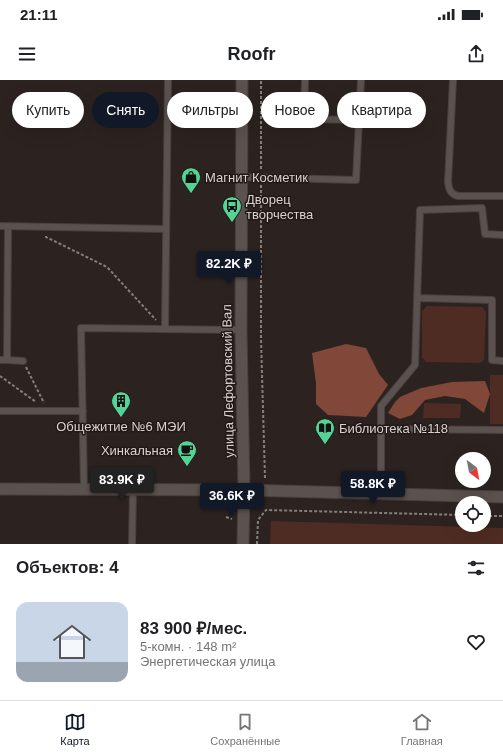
<!DOCTYPE html>
<html lang="ru">
<meta charset="utf-8">
<style>
:root{--surface:#fff;--page:#f2f2f2;--text:#202124;--muted:#757577;--line:#e0e0e0;--accent:#111827}
body{margin:0;font-family:Arial,sans-serif;background:var(--page);color:var(--text);height:100vh;display:flex;flex-direction:column;font-size:15px;white-space:nowrap}
*{box-sizing:border-box;margin:0}
p{font-size:13px;color:var(--muted)}
.icon{flex:none;width:22px;height:22px;fill:none;stroke:currentColor;stroke-width:2;stroke-linecap:round;stroke-linejoin:round}
.map{position:relative;height:464px;overflow:hidden}
.details{display:flex;flex-direction:column;background:var(--surface);flex:1}
.details>*{flex:none}
.top-card{position:absolute;left:12px;top:12px;width:479px;height:36px;display:flex;gap:8px}
.needle{width:26px;rotate:148deg}
.tools{position:absolute;left:455px;top:372px;display:grid;gap:8px}
.tools a{display:grid;place-items:center;width:36px;height:36px;border-radius:50%;background:var(--surface);box-shadow:0 4px 16px #0002;font-size:20px}
.price{position:absolute;translate:-50% -34px;padding:0 9px;border-radius:4px;background:var(--accent);color:#fff;font-size:13px;line-height:26px;filter:drop-shadow(0 1px 2px #0008)}
.price::after{content:'';position:absolute;left:50%;top:24px;width:12px;height:9px;margin-left:-6px;background:inherit;clip-path:polygon(0 0,100% 0,50% 100%)}
.price.selected{background:#222;color:#fff}
ul{padding:0;list-style:none}
li{display:flex;align-items:center;gap:12px;height:100px;padding:0 16px}
li span{display:grid;place-items:center;flex:none;width:112px;height:80px;border-radius:12px;color:#555}
li>.icon{margin-inline-start:auto}
span .icon{width:48px;height:48px;fill:#fffc;stroke-width:1}
li b{font-size:17px}
h2{display:flex;justify-content:space-between;align-items:center;height:48px;padding:0 16px;font-size:17px}
.chip{padding:0 14px;border-radius:18px;background:var(--surface);box-shadow:0 4px 16px #0002;font-size:14px;line-height:36px}
.chip.selected{background:var(--accent);color:#fff}
.status{display:flex;justify-content:space-between;align-items:center;height:28px;padding:0 20px;background:var(--surface);direction:ltr}
.status svg{height:11px;fill:currentColor}
header{display:flex;justify-content:space-between;align-items:center;height:52px;padding:0 16px;background:var(--surface);font-size:18px;font-weight:600}
.tab-bar{display:flex;justify-content:space-around;align-items:center;height:56px;border-top:1px solid var(--line);background:var(--surface);font-size:11px;color:var(--muted)}
.tab-bar a{display:grid;justify-items:center;gap:2px}
.tab-bar .selected{color:var(--accent)}
.map>svg:first-child{display:block}
.green{fill:#4f2c23}
.forest{fill:#814738}
.lines{fill:none;stroke-linecap:round;stroke-linejoin:round}
.service-casing{stroke:#473f3e;stroke-width:8}
.minor-casing{stroke:#473f3e;stroke-width:13}
.path{stroke:#867e7c;stroke-width:2;stroke-dasharray:3 2;stroke-linecap:butt}
.service{stroke:#5b514e;stroke-width:6}
.minor{stroke:#5b514e;stroke-width:11}
.labels{text-anchor:middle;dominant-baseline:central;stroke-width:3;stroke-linejoin:round;paint-order:stroke}
.poi-label{font-size:13px;fill:#d9d2d1;stroke:#221917;text-anchor:start}
.street-label{font-size:13px;fill:#d9d2d1;stroke:#221917}
</style>
<div class="status"><b>21:11</b><svg viewBox="0 0 49 12"><path d="M0 12V9h3v3zM5 12V6h3v6zM10 12V3h3v9zM15 12V0h3v12zM26 1h20v11H26zM47 4h2v5h-2z"/></svg></div>
<header><svg class="icon" aria-label="menu" viewBox="0 0 24 24"><path d="M4 6h16M4 12h16M4 18h16"/></svg>Roofr<svg class="icon" aria-label="share" viewBox="0 0 24 24"><path d="M12 15V3M7 8l5-5 5 5M5 13v7h14v-7"/></svg></header>
<div class="map">
<svg width="503" height="464" viewBox="0 0 503 464">
<rect width="100%" height="100%" fill="#2c2320"/>
<path class="green" d="M427,226L482,227L486,232L484,280L480,283L426,282L422,277V231Z
M490,295H503V344H490Z
M424,323L461,324L460,338H423Z
M271,441L503,448V464H270Z"/>
<path class="forest" d="M346,264L366,268L379,294L388,305L366,337L328,335L316,324V303L312,273Z
M485,301L490,314L484,333L465,319L445,316L425,320L412,335L400,339L388,333L395,322L400,317L421,308L452,302Z"/>
<g class="lines">
<defs>
<path id="service" d="M305,0L304,39L359,40
M453,0L448,102C449,109 450,114 458,116H503
M241,97L356,100L361,0
M0,146L166,149
M418,218L492,220V280L503,281
M165,249L168,0
M0,280H7L8,147
M7,280L23,281
M0,331H83
M381,349V326L415,285L420,130L482,128L485,154L503,155
M84,409L81,248L241,250
M381,413V349L503,350
M132,464L133,410"/>
<path id="minor" d="M242,0L241,250L244,410L243,464
M0,409L244,410L503,417"/>
</defs>
<use href="#service" class="service-casing"/>
<use href="#minor" class="minor-casing"/>
<path class="path" d="M261,89V0
M261,105V259L265,398
M46,156V157L107,187L156,240
M26,287L44,323
M0,296L36,322
M484,436H503
M226,437L232,439
M257,464L258,440L266,430L462,435"/>
<use href="#service" class="service"/>
<use href="#minor" class="minor"/>
</g>
<defs>
<symbol id="shop-pin" viewBox="-11 -11 22 30"><path d="M0 17L-7.5 6A9.5 9.5 0 1 1 7.5 6Z" fill="#54d396" stroke="#221917"/><path d="M-5-2.5h2.3a2.7 3.5 0 0 1 5.4 0H5L5.5 6h-11ZM-1.5-2.5h3a1.5 2.3 0 0 0-3 0Z" fill="#111"/></symbol>
<symbol id="bus-pin" viewBox="-11 -11 22 30"><path d="M0 17L-7.5 6A9.5 9.5 0 1 1 7.5 6Z" fill="#54d396" stroke="#221917"/><path d="M-5-6H5V4H4V6H2V4H-2V6H-4V4H-5ZM-3.5-4V0h7V-4ZM-3.5 1.2v1.5H-2V1.2ZM2 1.2v1.5H3.5V1.2Z" fill="#111"/></symbol>
<symbol id="building-pin" viewBox="-11 -11 22 30"><path d="M0 17L-7.5 6A9.5 9.5 0 1 1 7.5 6Z" fill="#54d396" stroke="#221917"/><path d="M-4-6H4V6H1V3H-1V6H-4ZM-2.5-4.3h1.7v1.8h-1.7ZM.8-4.3h1.7v1.8H.8ZM-2.5-1h1.7V.8h-1.7ZM.8-1h1.7V.8H.8Z" fill="#111"/></symbol>
<symbol id="library-pin" viewBox="-11 -11 22 30"><path d="M0 17L-7.5 6A9.5 9.5 0 1 1 7.5 6Z" fill="#54d396" stroke="#221917"/><path d="M-6-4Q-3-5.5-.7-3.5V5Q-3 3-6 4ZM6-4Q3-5.5 .7-3.5V5Q3 3 6 4Z" fill="#111"/></symbol>
<symbol id="cafe-pin" viewBox="-11 -11 22 30"><path d="M0 17L-7.5 6A9.5 9.5 0 1 1 7.5 6Z" fill="#54d396" stroke="#221917"/><path d="M-5.5-4.5H6V0H3Q3 3.5 0 3.5H-2.5Q-5.5 3.5-5.5 0ZM3-3.2v2h1.7v-2ZM-6 4.5H4V6H-6Z" fill="#111"/></symbol>
</defs>
<g fill-rule="evenodd">
<use href="#shop-pin" x="180" y="86" width="22" height="30"/>
<use href="#bus-pin" x="221" y="115" width="22" height="30"/>
<use href="#building-pin" x="110" y="310" width="22" height="30"/>
<use href="#library-pin" x="314" y="337" width="22" height="30"/>
<use href="#cafe-pin" x="176" y="359" width="22" height="30"/>
</g>
<g class="labels">
<g class="poi-label">
<text x="205" y="97">Магнит Косметик</text>
<text x="246" y="119">Дворец<tspan x="246" dy="15">творчества</tspan></text>
<text x="121" y="346" text-anchor="middle">Общежитие №6 МЭИ</text>
<text x="339" y="348">Библиотека №118</text>
<text x="173" y="370" text-anchor="end">Хинкальная</text>
</g>
<g class="street-label">
<text transform="translate(228 301) rotate(-91)">улица Лефортовский Вал</text>
</g>
</g>
</svg>
<div class="tools">
<a><svg class="needle" viewBox="-14 -14 28 28"><path d="M0-13l5 13h-10z" fill="#e53935"/><path d="M0 13l5-13h-10z" fill="#757577"/></svg></a>
<a><svg class="icon" aria-label="locate" viewBox="0 0 24 24"><circle cx="12" cy="12" r="6"/><path d="M12 2v4M12 18v4M2 12h4M18 12h4"/></svg></a>
</div>
<b class="price" style="left:229px;top:205px">82.2K ₽</b>
<b class="price selected" style="left:122px;top:421px">83.9K ₽</b>
<b class="price" style="left:373px;top:425px">58.8K ₽</b>
<b class="price" style="left:232px;top:437px">36.6K ₽</b>
<div class="top-card">
<a class="chip">Купить</a>
<a class="chip selected">Снять</a>
<a class="chip">Фильтры</a>
<a class="chip">Новое</a>
<a class="chip">Квартира</a>
</div>
</div>
<section class="details">
<h2>Объектов: 4<svg class="icon" aria-label="filters" viewBox="0 0 24 24"><path d="M4 7h16M4 17h16"/><circle cx="9" cy="7" r="2"/><circle cx="15" cy="17" r="2"/></svg></h2>
<ul>
<li><span style="background:linear-gradient(#c9d6e8 75%,#9aa5b1 0)"><svg class="icon" aria-label="home" viewBox="0 0 24 24"><path d="M3 11l9-7 9 7M6 9v11h12V9"/></svg></span><div><b>83 900 ₽/мес.</b><p>5-комн. · 148 m²</p><p>Энергетическая улица</p></div><svg class="icon" aria-label="heart" viewBox="0 0 24 24"><path d="M12 20l-8-8c-3-5 5-10 8-4 3-6 11-1 8 4z"/></svg></li>
</ul>
</section>
<nav class="tab-bar">
<a class="selected"><svg class="icon" aria-label="map" viewBox="0 0 24 24"><path d="M3 6l6-2 6 2 6-2v14l-6 2-6-2-6 2zM9 4v14M15 6v14"/></svg>Карта</a>
<a><svg class="icon" aria-label="saved" viewBox="0 0 24 24"><path d="M7 4h10v16l-5-4-5 4z"/></svg>Сохранённые</a>
<a><svg class="icon" aria-label="home" viewBox="0 0 24 24"><path d="M3 11l9-7 9 7M6 9v11h12V9"/></svg>Главная</a>
</nav>
